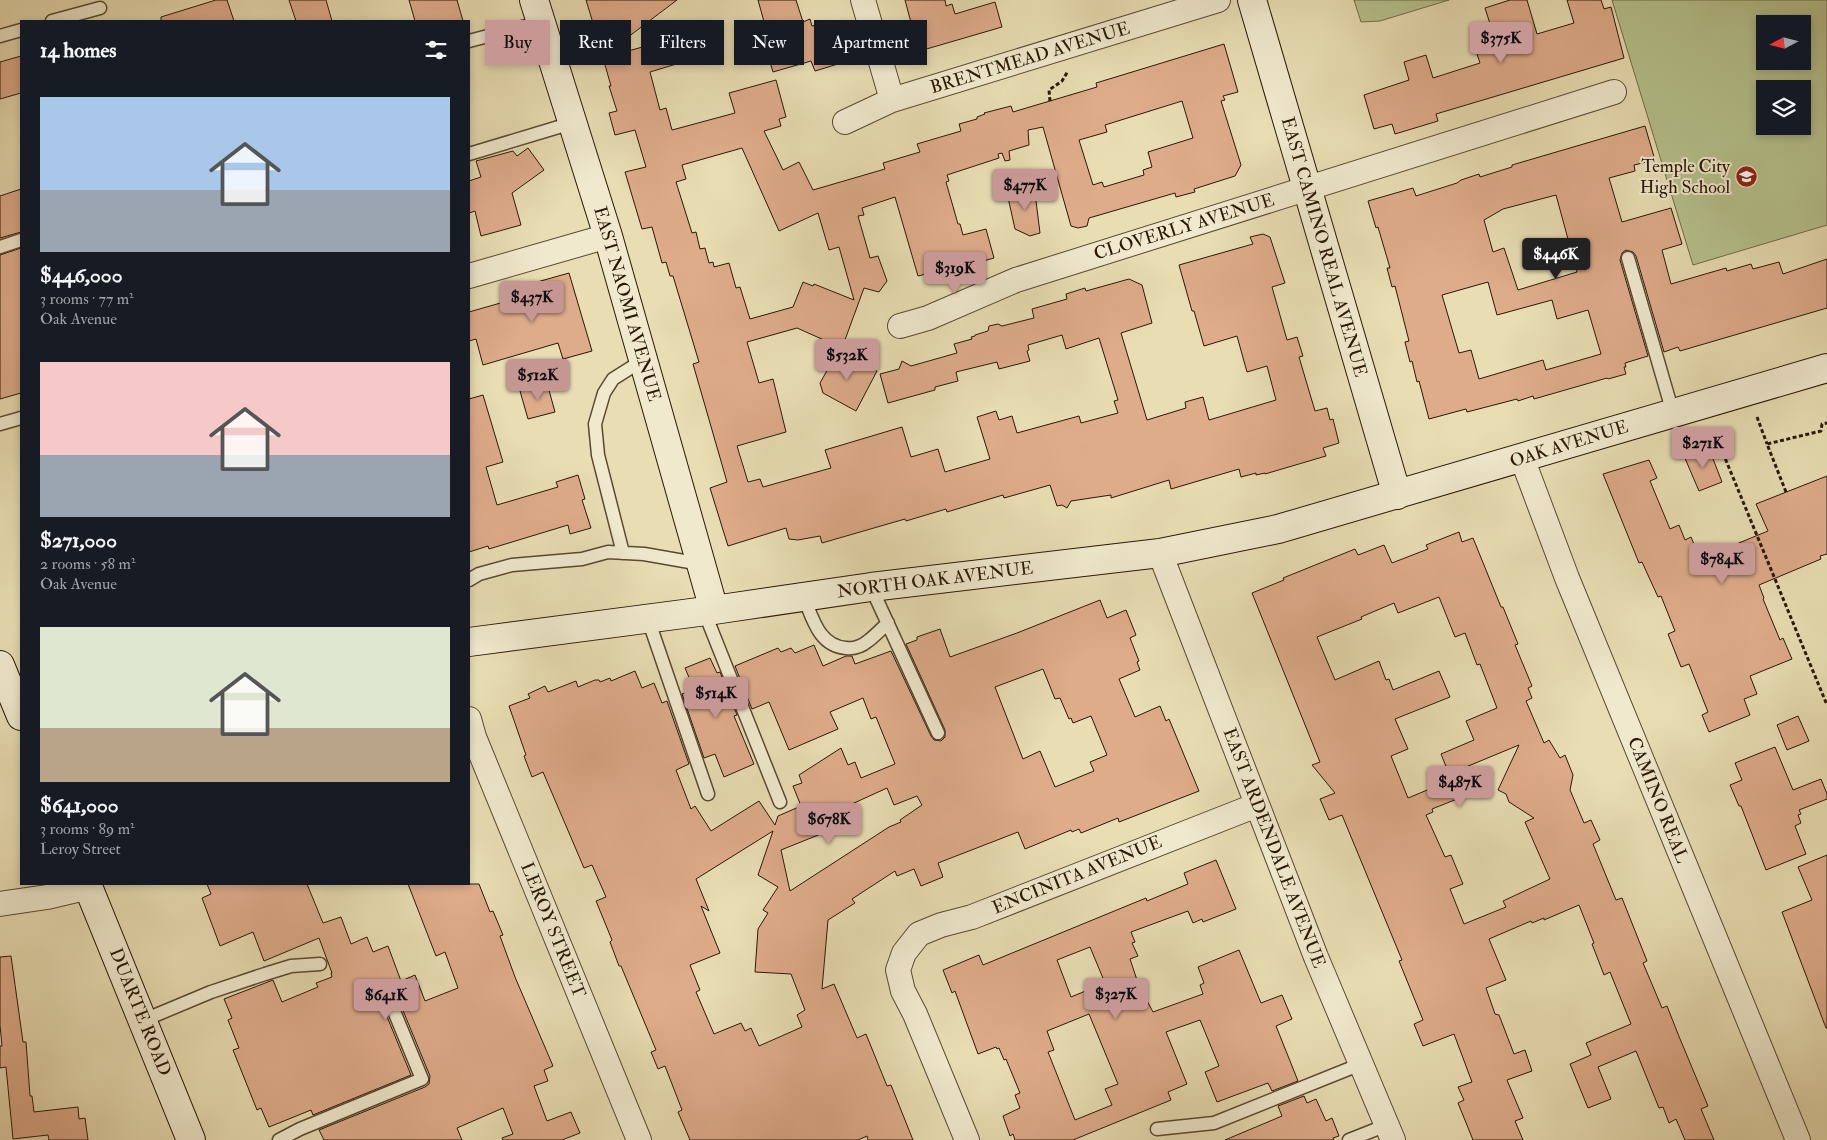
<!DOCTYPE html>
<meta charset="utf-8">
<style>
:root{--surface:#171b24;--page:#242831;--text:#f1f3f6;--muted:#9ea1a6;--accent:#c59692}
body{margin:0;font-family:"IM FELL Double Pica",serif;background:var(--page);color:var(--text);height:100vh;display:flex;flex-direction:column;font-size:19px;white-space:nowrap}
*{box-sizing:border-box;margin:0}
p{font-size:16px;color:var(--muted)}
.icon{flex:none;width:28px;height:28px;fill:none;stroke:currentColor;stroke-width:2;stroke-linecap:round;stroke-linejoin:round}
.map{position:relative;flex:1;overflow:hidden}
.sheet{position:absolute;left:20px;top:20px;width:450px;height:865px;display:flex;flex-direction:column;background:var(--surface);border-radius:0px;box-shadow:0 2px 8px #0003}
.sheet>*{flex:none}
.guide{position:absolute;left:485px;top:20px;width:475px;height:45px;display:flex;gap:10px}
.needle{width:32px;rotate:263deg}
.controls{position:absolute;left:1756px;top:15px;display:grid;gap:10px}
.controls a{display:grid;place-items:center;width:55px;height:55px;border-radius:0px;background:var(--surface);box-shadow:0 2px 8px #0003;font-size:25px}
.price{position:absolute;translate:-50% -42px;padding:0 11px;border-radius:5px;background:var(--accent);color:#111;font-size:16px;line-height:32px;filter:drop-shadow(0 1px 2px #0008)}
.price::after{content:'';position:absolute;left:50%;top:30px;width:15px;height:11px;margin-left:-8px;background:inherit;clip-path:polygon(0 0,100% 0,50% 100%)}
.price.selected{background:#222;color:#fff}
ul{padding:0;list-style:none}
li{display:grid;align-content:center;gap:10px;height:265px;padding:0 20px}
li span{display:grid;place-items:center;height:155px;border-radius:0px;color:#555}
li>.icon{margin-inline-start:auto}
span .icon{width:90px;height:90px;fill:#fffc;stroke-width:1}
li b{font-size:21px}
h2{display:flex;justify-content:space-between;align-items:center;height:60px;padding:0 20px;font-size:21px}
.chip{padding:0 18px;border-radius:0px;background:var(--surface);box-shadow:0 2px 8px #0003;font-size:18px;line-height:45px}
.chip.selected{background:var(--accent);color:#111}
.map>svg:first-child{display:block}
.green{fill:#b5c18d;stroke:#706c4a;fill-rule:evenodd}
.building{fill:#deab8b;stroke:#2a1806;fill-rule:evenodd}
.lines{fill:none;stroke-linecap:round;stroke-linejoin:round}
.lane-casing{stroke:#5a4931;stroke-width:15}
.street-casing{stroke:#5a4931;stroke-width:26}
.secondary-casing{stroke:#2a1806;stroke-width:30}
.path{stroke:#2a1806;stroke-width:3;stroke-dasharray:4 2.5;stroke-linecap:butt}
.lane{stroke:#f0e9ce;stroke-width:12}
.street{stroke:#f0e9ce;stroke-width:24}
.secondary{stroke:#f0e9ce;stroke-width:28}
.labels{text-anchor:middle;dominant-baseline:central;stroke-width:4;stroke-linejoin:round;paint-order:stroke}
.street-label{font-size:18px;fill:#2a1806;stroke:#f0e9ce}
.poi-label{font-size:18px;fill:#2a1806;stroke:#f0e9ce;text-anchor:end}
</style>
<div class="map">
<svg width="1827" height="1140" viewBox="0 0 1827 1140">
<rect width="100%" height="100%" fill="#e8ddb3"/>
<filter id="stains"><feTurbulence type="fractalNoise" baseFrequency=".004" numOctaves="4"/><feColorMatrix values="0 0 0 0 .2 0 0 0 0 .09 0 0 0 0 .02 0 0 0 .5 -.17"/></filter>
<radialGradient id="worn" r=".72"><stop offset=".6" stop-color="#630" stop-opacity="0"/><stop offset="1" stop-color="#630" stop-opacity=".3"/></radialGradient>
<path class="green" d="M1354,0H1449L1380,21L1361,22Z
M1612,0H1827V225L1693,265ZM1765,24H1802V61H1765ZM1765,89H1802V126H1765Z"/>
<path class="building" d="M216,0H227L234,21H161V17Z
M289,0H326L332,21H296Z
M409,0H457L463,21H415Z
M586,0H677L603,56Z
M758,0H796L803,22L810,19L812,26L816,25L821,43L831,40L838,64L815,71L811,61L773,72L760,30L766,29Z
M905,0H945L946,6L952,4L955,14L995,2L1002,27L923,50L917,29L913,30Z
M1510,0H1527L1537,34L1574,23L1567,0H1601L1604,9L1611,7L1624,58L1436,114L1438,121L1395,134L1392,124L1374,129L1364,95L1409,80L1404,62L1426,55L1433,78L1480,63L1476,51L1497,46L1485,8Z
M689,34L696,58L650,72L660,110L666,108L672,130L735,113L729,93L776,80L786,117L779,119L781,126L764,131L783,170L799,162L813,190L885,169L883,163L920,152L917,144L961,131L959,124L977,119V117L985,114L984,113L1011,106L1013,112L1097,87L1096,83L1224,44L1238,92L1223,96L1225,100L1221,101L1241,165L1235,176L1194,189L1195,192L1176,197L1175,193L1089,218L1087,226L1078,228L1071,226L1043,127L1028,130L1029,145L1009,151L1010,160L1005,161L1002,153L998,154L999,158L947,175L949,181L946,182L958,224H960L963,235L986,229L994,258L980,262L978,266L971,268L966,266L952,270L951,268L918,276L895,197L862,208L864,215L858,216L870,258L878,256L887,281L879,292L864,288L842,348L797,328L747,342L759,383L773,379L786,432L737,446L748,482L760,479L763,487L831,468L825,450L902,427L911,457L938,449L945,472L990,459L977,417L996,411L999,420L1012,416L1017,433L1079,416L1081,423L1118,413L1114,401L1118,400L1099,338L1066,349L1062,335L1028,345L1029,350L1027,351L1030,361L999,369L997,362L956,372L958,381L935,387V390L888,403L880,374L899,369L902,361L911,366L957,353L954,344L972,339L971,337L975,336V335L988,331L989,326L998,324L1002,326L1034,318L1032,309L1067,299L1066,294L1085,288L1086,291L1129,279L1142,285L1152,323L1121,333L1147,420L1186,408L1185,402L1203,397L1209,420L1276,400L1267,366L1247,372L1237,336L1204,346L1194,311H1192L1179,265L1253,244L1250,237L1263,234L1270,237L1285,283L1272,287L1287,340L1297,337L1303,356L1299,357L1315,411L1327,408L1330,420L1333,419L1339,443L1323,448L1326,456L1265,474V473L1256,475V473L1241,477L1239,469L1171,489L1169,480L1111,498V495L1071,501L1067,508L1062,505L1057,506L1050,485L1004,498L1003,495L947,512L946,509L906,521L905,519L822,543L820,536L798,540L789,539L786,528L728,546L710,488L727,482L693,364L699,362L673,276H670L666,262L662,263L652,227L642,229L625,172L646,167L635,130L615,135L609,113L617,111L609,86H611L603,58ZM1182,101L1193,138L1148,152L1152,167L1143,170L1144,175L1104,187L1102,182L1093,185L1079,140L1107,132L1105,125ZM742,148L779,231L818,213L829,250L839,247L854,300L814,284L813,286L803,282L793,307L750,319L740,287L736,288L729,263L714,267L713,262L709,263L705,248L700,249L696,232L692,233L676,182L686,179L682,165Z
M21,56V93L0,99V62Z
M1645,126L1655,160L1634,165L1635,171L1609,178L1622,222L1671,208L1682,244L1662,250L1671,284L1726,268L1727,271L1751,264L1753,269L1779,262L1783,274L1827,259V308L1680,351L1678,347L1664,352L1636,256L1633,252L1626,250L1622,253L1620,260L1648,356L1625,363L1626,367H1624L1626,374L1608,379L1607,378L1534,399L1533,396L1518,401L1517,399L1467,412L1466,409L1429,419L1419,381L1417,382L1412,361L1410,362L1405,342L1409,341L1395,286L1392,287L1387,268H1390L1378,227L1376,228L1368,201L1413,188L1416,196L1457,183L1461,180L1479,174L1480,177L1512,167V165ZM1556,195L1577,272L1518,290L1504,248L1493,252L1484,220L1503,209ZM1488,282L1497,315L1552,300L1557,319L1588,310L1601,354L1546,370L1543,360L1479,379L1471,350L1459,353L1442,295Z
M528,148L544,170L512,193L521,225L481,236L475,211L469,213V181L481,177L476,161L513,151L517,156Z
M1034,185L1040,233L1030,236L1015,229L1007,193Z
M21,189V232L0,238V196Z
M21,248V393L0,399V255Z
M569,273L592,351L563,359L558,343L483,365L476,339L469,341V312L525,296L524,290L531,288L530,284Z
M838,351L877,371L856,411L823,393L820,383Z
M547,383L555,412L528,419L520,391Z
M483,395L503,462L486,467L497,505L558,487L556,482L578,475L585,499L582,500L591,528L570,534L568,525L489,549L488,546L469,552V399Z
M1708,446L1722,482L1699,491L1684,456Z
M1649,460L1657,478L1650,481L1670,529L1679,525L1685,540L1691,537L1700,559L1768,531L1756,504L1827,476V554L1820,556L1821,559L1759,585L1764,598L1763,599L1780,640L1783,638L1792,659L1750,676L1757,694L1744,699L1750,715L1709,732L1702,715L1708,712L1689,664L1681,667L1668,634L1675,631L1661,596L1658,597L1642,562L1639,563L1603,474Z
M1459,532L1462,542L1473,538L1501,607H1503L1518,644L1515,645L1532,686L1528,688L1532,698L1526,701L1544,743L1549,740L1560,758L1565,755L1573,775L1570,790L1584,823L1591,820L1600,840L1593,844L1616,900L1622,898L1647,961L1643,963L1662,1008L1667,1006L1678,1034L1708,1106L1701,1109L1714,1140H1685L1676,1119L1669,1123L1663,1107L1659,1108L1636,1051L1598,1067L1611,1099L1588,1108L1570,1064L1591,1055L1586,1043L1631,1024L1610,972L1604,975L1592,944L1594,943L1579,905L1544,920V918L1532,923L1531,921L1489,939L1506,980L1486,988L1495,1014L1499,1015L1514,1054L1525,1050L1532,1071L1507,1080L1523,1118L1515,1121L1523,1140H1473L1458,1103L1464,1100L1458,1087L1472,1082L1454,1034L1423,1046L1414,1024L1423,1020L1399,961L1402,960L1342,815L1329,820L1320,799L1335,793L1312,765L1320,762L1252,593L1284,580L1283,578L1355,549L1358,555L1384,545L1392,563L1428,549L1426,545ZM1439,597L1455,637L1465,633L1477,665L1480,664L1497,708L1466,721L1474,740L1441,754L1449,774L1519,745L1498,790L1506,794L1509,802L1534,818L1525,822L1550,879L1503,901L1506,907L1464,924L1450,889L1463,884L1451,855L1445,857L1426,815L1433,812L1432,809L1457,799L1449,781L1408,798L1391,756L1408,749L1395,719L1450,697L1439,671L1393,690L1389,679L1386,680L1379,661L1335,680L1317,637L1362,619L1361,617L1394,603L1398,613Z
M1100,600L1107,618L1126,610L1136,635L1130,638L1139,661L1137,662L1140,670L1119,679L1135,717L1160,706L1166,721L1169,719L1199,791L1119,822L1118,818L1081,833L1079,829L1072,832L1071,830L1025,849L1018,832L938,863L943,877L921,886L914,869L897,876L895,871L852,899L855,903L828,920L822,989L834,984L857,1038L866,1034L887,1086L891,1085L913,1140H868L867,1136L858,1140H690L678,1112L682,1110L665,1066L658,1069L651,1052L656,1050L621,966H619L610,942L612,940L596,901L606,897L592,865L584,868L543,772L532,777L524,756L526,755L509,706L530,698L528,694L545,686L548,692L576,681L578,687L595,680H599L600,682L610,678L611,681L635,671L642,688L654,683L662,703L667,701L689,764L676,770L691,809L695,806L711,831L759,801L775,825L778,816L801,806L793,786L802,783L799,775L841,748L848,765L855,762L861,778L895,764L876,717L871,719L863,698L830,712L838,729L789,750L769,702L752,709L735,666L778,648L781,652L791,648L795,653L814,645L823,666L846,656H852L855,664L891,651L931,736L934,740L941,741L945,737V730L906,644L917,640V637L940,629L950,657L1017,633ZM1043,669L1055,699L1060,698L1069,719L1071,718L1073,723L1091,716L1107,755L1090,762L1094,771L1055,787L1040,751L1023,759L995,687ZM887,788L894,805L917,796L922,805L900,820L901,822L889,827L790,891L781,850L858,819L852,804ZM773,831L758,875L778,887L763,910L768,913L758,929L755,972L791,974L805,1010L797,1015L802,1027L759,1046L751,1028L745,1031L741,1023L714,1034L696,992L700,990L690,965L720,953L701,906L709,911L696,879Z
M710,658L717,673L720,672L737,715L734,716L754,764L724,777L715,754L704,758L682,694L694,689L685,668Z
M1798,716L1809,741L1787,750L1777,725Z
M1775,747L1793,790L1821,779L1827,794V799L1799,810L1801,814L1798,815L1801,823L1795,826L1806,854L1766,870L1741,806H1739L1730,785L1742,780L1735,763Z
M1827,855V1028H1826L1782,912L1812,900L1798,867Z
M1216,860L1236,909L1203,922L1202,919L1193,923L1188,911L1131,932L1135,942L1132,943L1138,956L1130,959L1142,995H1144L1153,1012L1203,994L1200,985L1204,983L1198,967L1239,950L1261,1003L1282,995L1292,1019L1276,1026L1298,1081L1272,1091L1268,1083L1217,1102L1205,1072L1219,1066L1200,1020L1166,1032L1187,1084L1168,1092L1171,1100L1073,1140H1015L1013,1134L1010,1136L1003,1116L1020,1108L1015,1095L1020,1093L1006,1059L1004,1060L999,1048L997,1049L996,1047L978,1054L955,991L952,993L943,970L979,955L983,965L1146,898L1147,901L1188,884L1184,873ZM1090,947L1105,983L1071,997L1057,960ZM1089,1014L1118,1084L1105,1089L1112,1105L1075,1120L1048,1052L1054,1050L1047,1031Z
M207,884H307L323,923L341,917L351,944L367,937L373,952L388,946L401,981L415,975L425,1001L458,988L445,952L436,956L408,884H479L490,912L493,911L503,935L500,936L515,977L553,1066L544,1070L548,1081L534,1086L547,1121L571,1112L580,1133L562,1140H503L502,1138L513,1134L503,1108L457,1128L462,1140H324L319,1130L425,1087L429,1084L430,1076L397,996L390,991L382,994L381,1002L411,1075L313,1115L311,1110L269,1127L261,1108L257,1110L233,1050L239,1048L228,1020L232,1018L224,999L273,980L282,1002L318,987L316,983L332,977L331,973H332L319,938L264,961L253,932L220,946L202,898L211,894Z
M11,956L23,1042H26L30,1096H32L34,1112L78,1107L79,1119L85,1118L88,1140H49L48,1135L13,1139L6,1067L0,1068V1046H2L0,1025V957Z
M1304,1096L1307,1103L1316,1099L1326,1121L1332,1118L1339,1136L1333,1138L1334,1140H1225L1282,1116L1278,1106Z"/>
<g class="lines">
<defs>
<path id="lane" d="M52,21L100,8
M0,36L21,30
M469,41L541,22
M469,154L572,123
M0,247L21,240
M1628,258L1673,413
M0,424L21,418
M623,553L598,455L595,424L604,393L613,379L643,360
M469,580L479,574L512,565L582,559L608,552L644,554L701,564
M871,587L938,733
M804,598C813,619 819,646 846,648C854,649 862,646 868,641C875,636 881,629 888,623
M704,611L780,802
M648,619L708,794
M144,1020L211,992L265,974L291,966L320,964
M1157,1129L1214,1123L1361,1064
M279,1140L300,1129L422,1079L389,999
M1349,1140L1387,1125"/>
<path id="street" d="M863,0L892,100
M845,122L892,100L1218,0
M469,276L608,236
M900,326L928,318L1016,280L1614,92
M1522,458L1567,578L1798,1140
M1160,553L1316,957L1393,1140
M469,719L474,737L639,1140
M0,904L47,897L89,887
M967,1140L915,1014L903,991L898,970L904,953L919,934L941,925L972,917L1257,805"/>
<path id="secondary" d="M534,0L608,236L714,610
M1252,0L1397,495
M469,642L714,610L871,587L1160,553L1278,529L1827,368
M0,665L21,716
M87,884L191,1140"/>
</defs>
<use href="#lane" class="lane-casing"/>
<use href="#street" class="street-casing"/>
<use href="#secondary" class="secondary-casing"/>
<path class="path" d="M1050,101L1049,90L1062,81L1068,71
M1757,417L1767,444
M1713,429L1827,705
M1786,492L1767,444L1821,431L1822,424L1827,423"/>
<use href="#lane" class="lane"/>
<use href="#street" class="street"/>
<use href="#secondary" class="secondary"/>
</g>
<defs>
<symbol id="school-disc" viewBox="-11 -11 22 22"><circle r="9.5" fill="#8f2418" stroke="#f0e9ce"/><path d="M0-5L7-2L0 1L-7-2ZM-4 1L0 2.5L4 1V4Q0 6-4 4Z" fill="#fff"/></symbol>
</defs>
<g fill-rule="evenodd">
<use href="#school-disc" x="1734" y="164" width="25" height="25"/>
</g>
<g class="labels">
<g class="street-label">
<text transform="translate(1030 58) rotate(-17)">BRENTMEAD AVENUE</text>
<text transform="translate(1184 227) rotate(-17)">CLOVERLY AVENUE</text>
<text transform="translate(1324 247) rotate(74)">EAST CAMINO REAL AVENUE</text>
<text transform="translate(627 304) rotate(74)">EAST NAOMI AVENUE</text>
<text transform="translate(1569 444) rotate(-17)">OAK AVENUE</text>
<text transform="translate(935 580) rotate(-7)">NORTH OAK AVENUE</text>
<text transform="translate(1658 800) rotate(68)">CAMINO REAL</text>
<text transform="translate(1274 848) rotate(69)">EAST ARDENDALE AVENUE</text>
<text transform="translate(1077 875) rotate(-22)">ENCINITA AVENUE</text>
<text transform="translate(553 930) rotate(68)">LEROY STREET</text>
<text transform="translate(140 1012) rotate(68)">DUARTE ROAD</text>
</g>
<g class="poi-label">
<text x="1730" y="166">Temple City<tspan x="1730" dy="21">High School</tspan></text>
</g>
</g>
<rect width="100%" height="100%" filter="url(#stains)"/>
<rect width="100%" height="100%" fill="url(#worn)"/>
</svg>
<div class="controls">
<a><svg class="needle" viewBox="-14 -14 28 28"><path d="M0-13l5 13h-10z" fill="#e53935"/><path d="M0 13l5-13h-10z" fill="#9ea1a6"/></svg></a>
<a><svg class="icon" aria-label="layers" viewBox="0 0 24 24"><path d="M12 4l9 5-9 5-9-5zM3 14l9 5 9-5"/></svg></a>
</div>
<b class="price" style="left:1501px;top:64px">$375K</b>
<b class="price" style="left:1025px;top:211px">$477K</b>
<b class="price selected" style="left:1556px;top:280px">$446K</b>
<b class="price" style="left:955px;top:294px">$319K</b>
<b class="price" style="left:532px;top:323px">$437K</b>
<b class="price" style="left:847px;top:381px">$532K</b>
<b class="price" style="left:538px;top:401px">$512K</b>
<b class="price" style="left:1703px;top:469px">$271K</b>
<b class="price" style="left:1722px;top:585px">$784K</b>
<b class="price" style="left:716px;top:719px">$514K</b>
<b class="price" style="left:1460px;top:808px">$487K</b>
<b class="price" style="left:829px;top:845px">$678K</b>
<b class="price" style="left:1116px;top:1020px">$327K</b>
<b class="price" style="left:386px;top:1021px">$641K</b>
<div class="guide">
<a class="chip selected">Buy</a>
<a class="chip">Rent</a>
<a class="chip">Filters</a>
<a class="chip">New</a>
<a class="chip">Apartment</a>
</div>
<section class="sheet">
<h2>14 homes<svg class="icon" aria-label="filters" viewBox="0 0 24 24"><path d="M4 7h16M4 17h16"/><circle cx="9" cy="7" r="2"/><circle cx="15" cy="17" r="2"/></svg></h2>
<ul>
<li><span style="background:linear-gradient(#a9c7e8 60%,#9aa5b1 0)"><svg class="icon" aria-label="home" viewBox="0 0 24 24"><path d="M3 11l9-7 9 7M6 9v11h12V9"/></svg></span><div><b>$446,000</b><p>3 rooms · 77 m²</p><p>Oak Avenue</p></div></li>
<li><span style="background:linear-gradient(#f6c9c9 60%,#9aa5b1 0)"><svg class="icon" aria-label="home" viewBox="0 0 24 24"><path d="M3 11l9-7 9 7M6 9v11h12V9"/></svg></span><div><b>$271,000</b><p>2 rooms · 58 m²</p><p>Oak Avenue</p></div></li>
<li><span style="background:linear-gradient(#dfe7d0 65%,#b9a48a 0)"><svg class="icon" aria-label="home" viewBox="0 0 24 24"><path d="M3 11l9-7 9 7M6 9v11h12V9"/></svg></span><div><b>$641,000</b><p>3 rooms · 89 m²</p><p>Leroy Street</p></div></li>
</ul>
</section>
</div>
